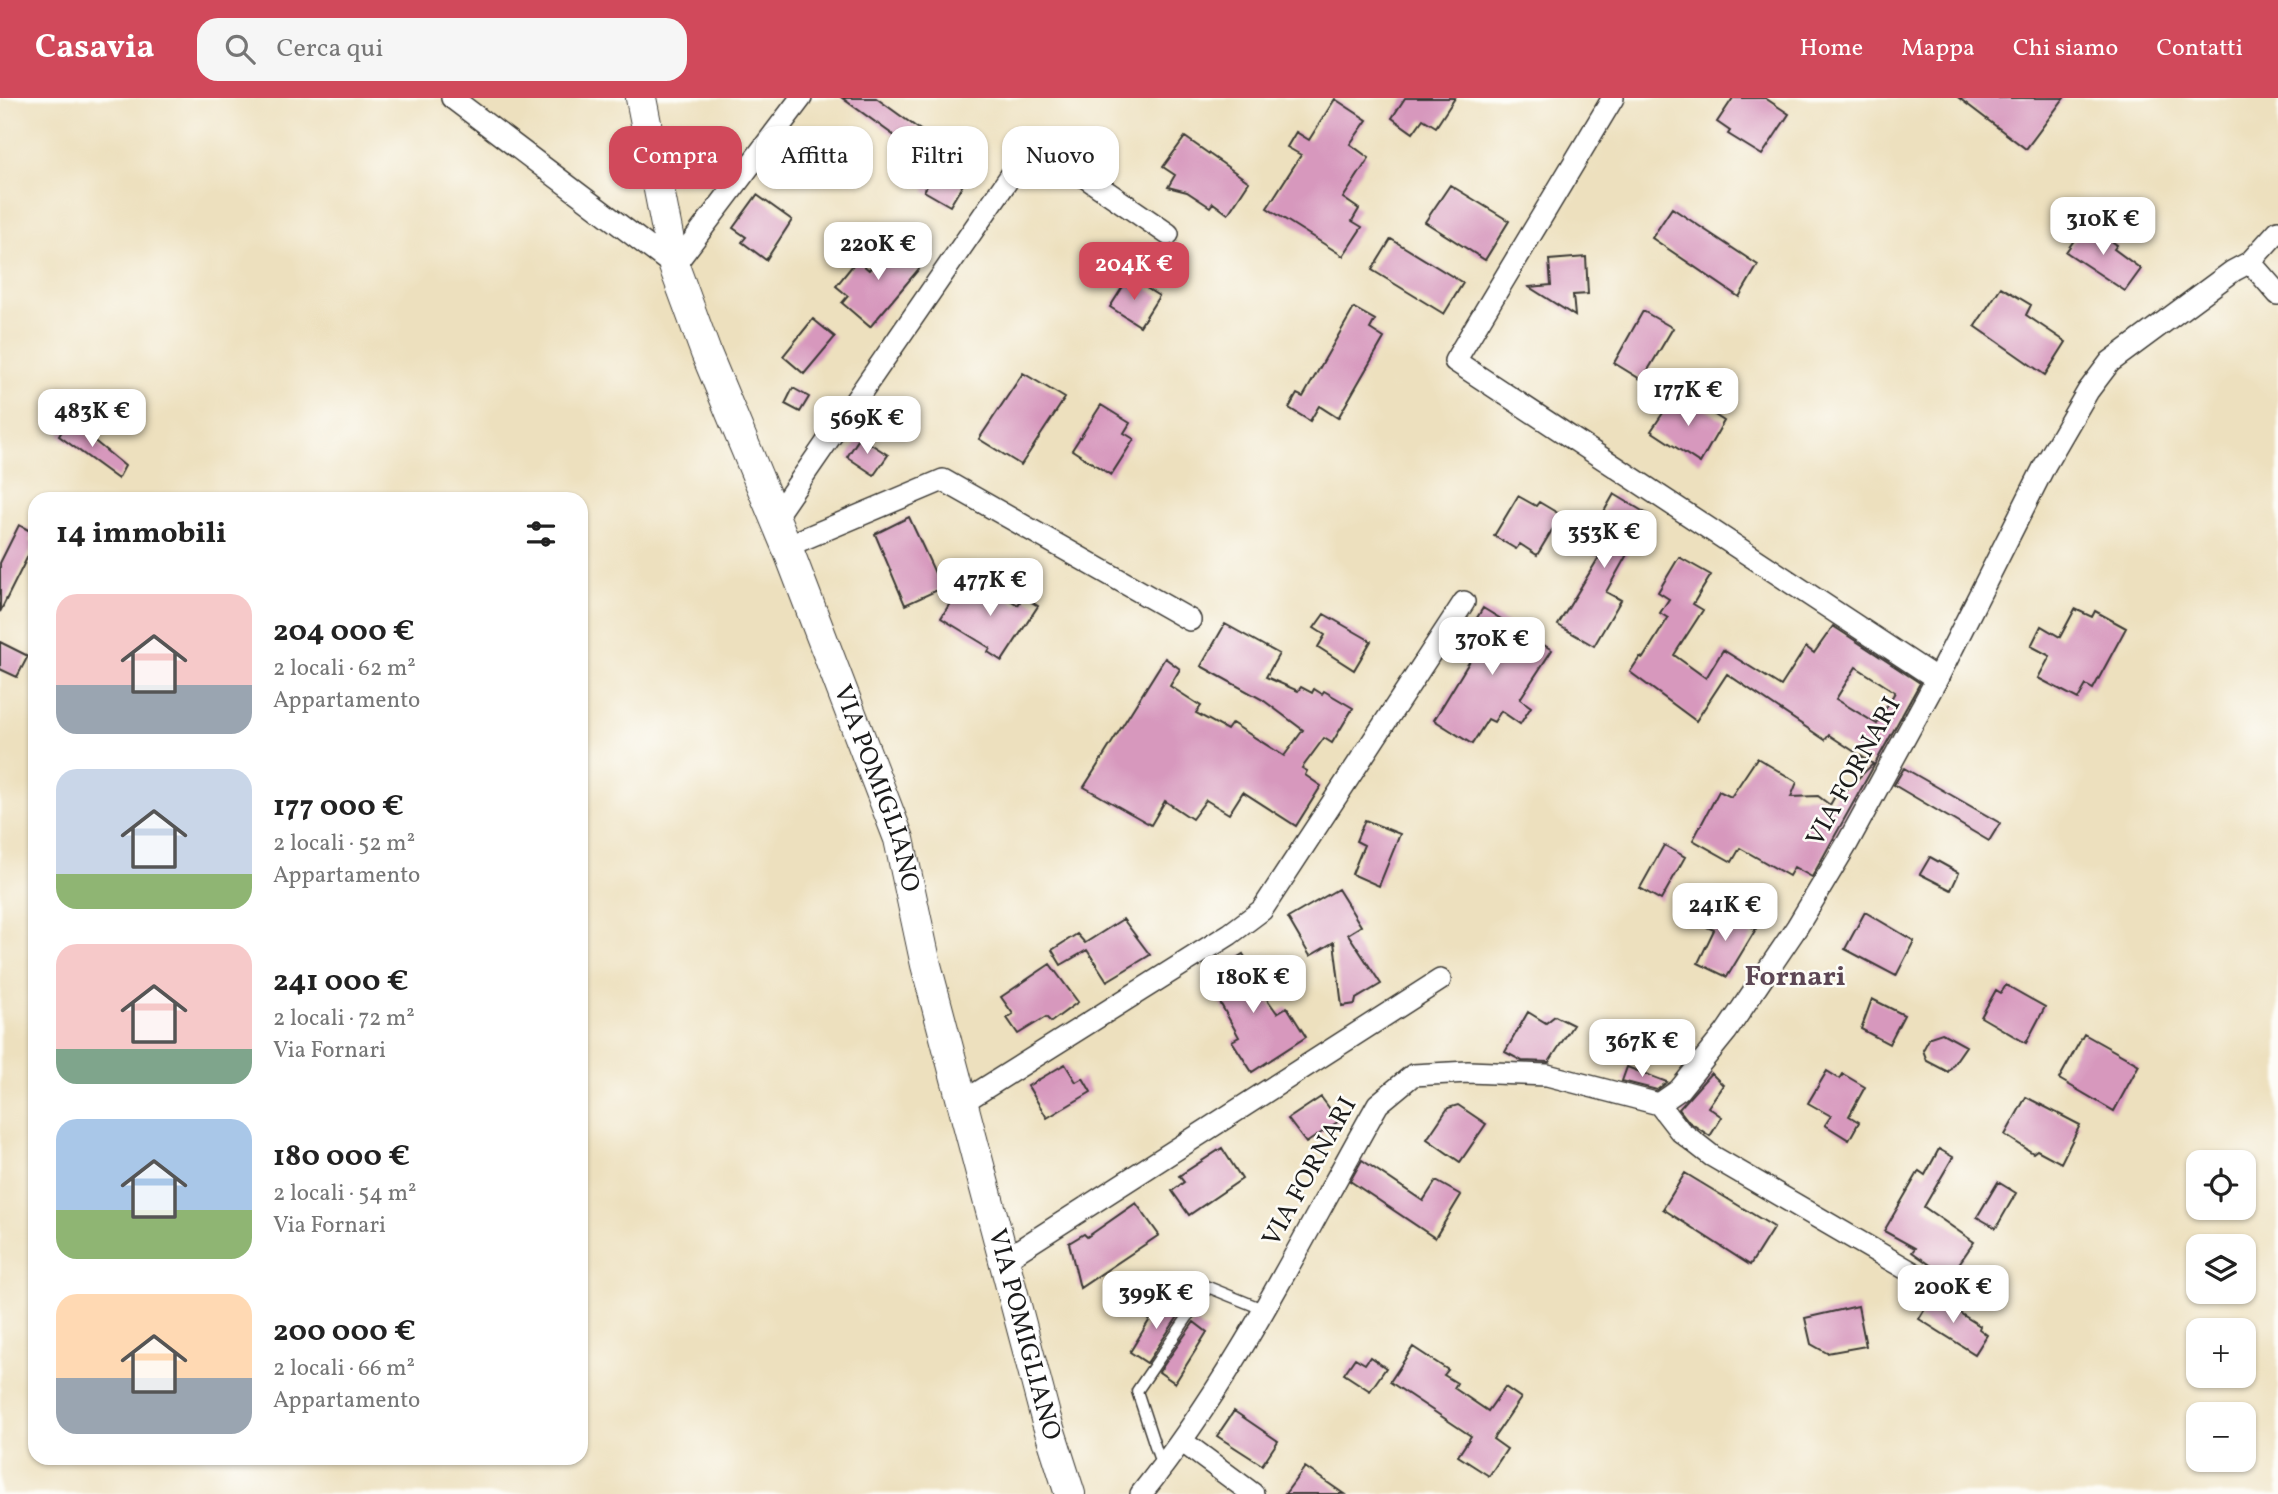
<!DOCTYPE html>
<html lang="it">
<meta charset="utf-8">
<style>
:root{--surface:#fff;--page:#f6f6f6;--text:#222;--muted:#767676;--accent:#d1495b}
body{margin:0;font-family:Vollkorn,serif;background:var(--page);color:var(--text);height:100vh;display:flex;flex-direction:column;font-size:26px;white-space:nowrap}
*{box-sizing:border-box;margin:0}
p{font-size:23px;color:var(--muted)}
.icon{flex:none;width:38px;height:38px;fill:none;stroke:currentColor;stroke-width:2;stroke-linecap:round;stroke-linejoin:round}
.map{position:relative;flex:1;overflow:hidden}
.sheet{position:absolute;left:28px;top:394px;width:560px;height:973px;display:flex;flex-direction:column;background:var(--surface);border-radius:21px;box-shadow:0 2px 5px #0004}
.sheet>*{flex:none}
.top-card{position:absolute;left:609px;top:28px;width:665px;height:63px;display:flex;gap:14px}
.fabs{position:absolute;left:2186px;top:1052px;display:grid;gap:14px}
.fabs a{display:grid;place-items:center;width:70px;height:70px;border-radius:14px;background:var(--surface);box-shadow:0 2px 5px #0004;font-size:35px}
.price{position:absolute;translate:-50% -60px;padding:0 16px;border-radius:14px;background:#fff;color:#222;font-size:23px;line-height:46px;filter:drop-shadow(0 2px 4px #0008)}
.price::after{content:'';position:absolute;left:50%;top:42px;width:21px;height:16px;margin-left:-10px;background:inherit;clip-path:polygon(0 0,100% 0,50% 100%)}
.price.on{background:var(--accent);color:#fff}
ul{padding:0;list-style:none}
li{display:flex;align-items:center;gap:21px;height:175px;padding:0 28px}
li span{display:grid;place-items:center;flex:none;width:196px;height:140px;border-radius:21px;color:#555}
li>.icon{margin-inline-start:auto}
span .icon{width:84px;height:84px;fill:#fffc;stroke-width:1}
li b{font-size:30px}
h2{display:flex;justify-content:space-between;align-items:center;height:84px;padding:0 28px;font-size:30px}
.chip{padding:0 24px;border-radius:21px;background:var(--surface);box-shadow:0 2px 5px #0004;font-size:24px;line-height:63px}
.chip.on{background:var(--accent);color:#fff}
header{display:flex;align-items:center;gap:42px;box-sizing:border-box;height:98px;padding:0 35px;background:var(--accent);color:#fff}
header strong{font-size:33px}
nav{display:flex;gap:38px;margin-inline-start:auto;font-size:24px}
.search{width:490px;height:63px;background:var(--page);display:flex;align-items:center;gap:18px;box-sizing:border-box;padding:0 24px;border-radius:21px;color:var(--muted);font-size:26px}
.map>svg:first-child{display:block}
.building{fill:#d798bd;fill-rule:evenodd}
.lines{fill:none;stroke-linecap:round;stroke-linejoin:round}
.lane-casing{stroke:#3b3934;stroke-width:13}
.street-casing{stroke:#3b3934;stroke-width:24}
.secondary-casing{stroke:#3b3934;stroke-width:32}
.lane{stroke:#fff;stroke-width:10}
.street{stroke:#fff;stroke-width:21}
.secondary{stroke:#fff;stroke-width:30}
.labels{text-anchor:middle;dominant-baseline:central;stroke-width:5;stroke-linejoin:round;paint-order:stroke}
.street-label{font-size:26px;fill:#1c1c1c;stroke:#fdfcf7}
.neighbourhood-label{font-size:28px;font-weight:bold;fill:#5d4754;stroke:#fdfcf7}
</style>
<header>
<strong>Casavia</strong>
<div class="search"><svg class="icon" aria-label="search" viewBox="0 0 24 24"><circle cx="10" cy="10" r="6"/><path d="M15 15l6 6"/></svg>Cerca qui</div>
<nav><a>Home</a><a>Mappa</a><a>Chi siamo</a><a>Contatti</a></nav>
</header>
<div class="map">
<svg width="2278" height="1396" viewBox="0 0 2278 1396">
<rect width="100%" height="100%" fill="#fdfcf7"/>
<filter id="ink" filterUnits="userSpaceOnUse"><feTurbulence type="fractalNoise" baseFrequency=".0143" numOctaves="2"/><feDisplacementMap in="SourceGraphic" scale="14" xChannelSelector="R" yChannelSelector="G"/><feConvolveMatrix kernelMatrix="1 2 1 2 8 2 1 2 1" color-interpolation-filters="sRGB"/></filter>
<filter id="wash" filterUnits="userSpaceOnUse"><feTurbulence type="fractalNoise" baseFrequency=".00686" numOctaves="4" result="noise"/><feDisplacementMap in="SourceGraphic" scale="28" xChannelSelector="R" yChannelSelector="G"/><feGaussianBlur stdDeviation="1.57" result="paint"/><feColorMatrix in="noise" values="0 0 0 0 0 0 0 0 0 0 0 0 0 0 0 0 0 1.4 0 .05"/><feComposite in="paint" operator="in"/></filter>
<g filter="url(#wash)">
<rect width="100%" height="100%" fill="#ede0be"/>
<g id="blocks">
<path class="building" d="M842,0H876L948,52L958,35L978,47L968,63L972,65L965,76L968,78L950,108L924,93L937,72L932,65Z
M1405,0H1455L1436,29L1423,21L1413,35L1392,20Z
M1733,0H1765L1789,16L1762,57L1728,36L1730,33L1717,24Z
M1959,0H2064L2026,51Z
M1335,1L1367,22L1350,46L1369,60L1343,100L1359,111L1352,123L1362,129L1343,158L1267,110L1301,57L1287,49L1296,34L1309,42Z
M1185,39L1249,84L1228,116L1213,105L1210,109L1187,94L1168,89L1175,77L1163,69Z
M1450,87L1509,123L1485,162L1425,124Z
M757,97L792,122L766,162L742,144L746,139L733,130Z
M1672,110L1758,167L1739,199L1652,140Z
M2086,125L2117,147L2114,151L2141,171L2125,193L2066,154Z
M894,141L923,166L870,229L842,205L848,198L836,188L857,162L869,172Z
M1391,141L1463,185L1444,216L1372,172Z
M1586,159L1588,196L1573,197L1575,218L1529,189L1551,187L1549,162Z
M1129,179L1159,198L1140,228L1110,209Z
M2001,189L2031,207L2026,217L2066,244L2045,277L1975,228Z
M1354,210L1375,222L1370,231L1384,240L1338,320L1319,308L1310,323L1289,310L1297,296L1303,299Z
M1643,213L1673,230L1642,282L1614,265Z
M813,221L835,239L804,276L783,258Z
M1023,275L1065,300L1021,367L979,341Z
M793,290L809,299L800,314L785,306Z
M1675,297L1697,311L1699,307L1724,323L1700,365L1651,333Z
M1101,307L1130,325L1124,335L1134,341L1111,377L1072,352Z
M69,322L125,368L118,381L59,338Z
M860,339L888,357L874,377L847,359Z
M1614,396L1649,417L1606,494L1621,502L1594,548L1558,527L1599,459L1583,450Z
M1518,398L1536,408L1539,404L1561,417L1537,457L1520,446L1516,451L1494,438Z
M909,419L942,490L905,507L875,436Z
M19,427L34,435L29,443L34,446L0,514V465Z
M1679,459L1711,477L1693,506L1703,512L1674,557L1706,580L1723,552L1781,588L1806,549L1814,555L1833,528L1920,585L1812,779L1794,769L1789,778L1740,750L1732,764L1693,742L1719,693L1731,699L1757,660L1797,684L1791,699L1818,698L1830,707L1839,691H1847L1873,666L1829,637L1825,642L1727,576L1696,623L1630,574L1640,559L1643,560L1668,520L1660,515L1669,501L1658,494ZM1856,569L1895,594L1877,626L1836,601Z
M978,481L1018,507L1023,499L1038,508L1002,563L988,554L990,550L941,520L957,494L965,499Z
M1483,510L1552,552L1520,601L1531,609L1520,626L1501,613L1494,624L1488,621L1472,646L1434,622L1474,556L1460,548Z
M2075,511L2092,519L2095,513L2126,530L2093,591L2086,587L2078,601L2038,580L2050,558L2031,548L2041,528L2060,539Z
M1324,516L1371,543L1354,572L1318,549L1325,537L1314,530Z
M1225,526L1279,556L1266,579L1298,593L1301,589L1312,595L1314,591L1322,596L1324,593L1353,610L1332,645L1324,640L1302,670L1307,673L1305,677L1321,688L1296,728L1243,694L1229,716L1206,702L1192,721L1165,703L1151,727L1084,689L1165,560L1180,571L1170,588L1201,608L1196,615L1227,632L1232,625L1284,658L1303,632L1263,602L1201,568Z
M0,544L28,558L17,579L0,571Z
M1904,670L2000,725L1989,743L1894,687Z
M1365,722L1400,736L1379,788L1352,776L1364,747L1356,743Z
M1664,747L1685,759L1661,802L1640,790Z
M1930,759L1959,775L1951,792L1920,776Z
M1338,791L1361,828L1348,836L1381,886L1356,901L1355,906L1342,908L1334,844L1310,858L1288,820Z
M1717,810L1756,831L1727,879L1698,865L1714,832L1707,829Z
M1865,814L1914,843L1896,878L1845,851Z
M1123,821L1150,857L1107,883L1087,852L1061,867L1052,852L1077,836L1085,845Z
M1243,856L1253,872L1249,876L1277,915L1287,909L1306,939L1252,974L1232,943L1239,939L1206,879Z
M1050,866L1078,904L1051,924L1046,919L1018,936L1007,920L1013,916L1001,899Z
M2006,887L2045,909L2026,945L1981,919L1996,892L2001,895Z
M1872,901L1904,917L1889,946L1861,931Z
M1528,914L1546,925L1555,918L1573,927L1549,964L1522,963L1505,954Z
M1942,935L1966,948L1948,974L1927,963L1923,952L1930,939Z
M2084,936L2139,967L2114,1013L2059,981Z
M1065,966L1076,984L1083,980L1091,994L1047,1020L1028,988Z
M1627,969L1667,984L1657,992L1622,983Z
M1827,973L1840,981L1843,976L1865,989L1849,1018L1859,1024L1849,1042L1825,1027L1831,1018L1808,1005Z
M1711,975L1723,987L1708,1009L1722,1019L1710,1038L1689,1024L1679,1011Z
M1321,999L1339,1023L1306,1045L1288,1021Z
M2026,999L2080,1027L2061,1065L2037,1052L2033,1055L2005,1037Z
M1458,1007L1486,1026L1460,1064L1427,1041L1448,1010Z
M1222,1050L1242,1081L1189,1117L1172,1093L1184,1084L1179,1078Z
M1939,1051L1953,1059L1924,1109L1974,1144L1949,1180L1912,1154L1915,1150L1884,1133L1919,1073L1925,1077Z
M1362,1062L1423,1103L1436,1083L1461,1097L1435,1140L1350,1083Z
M1685,1075L1774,1129L1750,1167L1663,1111Z
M1998,1084L2016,1095L1996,1130L1977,1119Z
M1136,1105L1159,1137L1080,1190L1069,1145L1084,1136L1087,1139Z
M1933,1198L1980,1228L1979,1231L1987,1237L1975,1256L1919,1221Z
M1163,1200L1181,1214L1147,1265L1130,1254Z
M1858,1208L1866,1248L1827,1255L1811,1246L1805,1220Z
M1194,1224L1207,1234L1175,1285L1159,1274Z
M1413,1249L1448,1272L1444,1277L1457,1285L1454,1290L1488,1313L1505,1289L1521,1300L1493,1341L1507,1351L1489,1378L1458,1358L1471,1338L1390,1284Z
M1370,1259L1386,1270L1370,1293L1344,1276L1355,1260L1365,1266Z
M1234,1313L1278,1343L1262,1367L1217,1338Z
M1305,1369L1344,1396H1285Z"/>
</g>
</g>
<g filter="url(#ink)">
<use href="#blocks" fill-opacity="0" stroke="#3b3934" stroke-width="2"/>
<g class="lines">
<defs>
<path id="lane" d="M1162,1369L1137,1293L1208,1189L1265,1212"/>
<path id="street" d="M452,0L674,168L801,0
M1613,0L1455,263L1937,581
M2250,164L2278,196
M775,419L1034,44L1168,136
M787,448L943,382L1190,522
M963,1004L1230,836L1262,812L1464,504
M1659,1006L1680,1033L1712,1058L1927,1183
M1004,1162L1440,882
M1183,1344L1253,1396
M1141,1396C1238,1276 1302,1140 1378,1006L1413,977L1468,974L1547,977L1659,1006L1679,992L1726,934L1797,829L1848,744L1937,581L2045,367L2088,293L2110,264L2233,173L2250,164L2278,133"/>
<g id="secondary">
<path id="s1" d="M641,0L674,168L706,255L789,454L899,741L926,867L1046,1321L1070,1396"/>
</g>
</defs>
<use href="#lane" class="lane-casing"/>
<use href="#street" class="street-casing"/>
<use href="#secondary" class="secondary-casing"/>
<use href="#lane" class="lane"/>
<use href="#street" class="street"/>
<use href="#secondary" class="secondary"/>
</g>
</g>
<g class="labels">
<g class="street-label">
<text transform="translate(1854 674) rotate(-61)">VIA FORNARI</text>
<text stroke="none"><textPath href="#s1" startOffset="732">VIA POMIGLIANO</textPath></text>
<text transform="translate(1310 1074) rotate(-61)">VIA FORNARI</text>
<text stroke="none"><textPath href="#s1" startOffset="1298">VIA POMIGLIANO</textPath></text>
</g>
<g class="neighbourhood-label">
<text x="1795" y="879">Fornari</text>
</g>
</g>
</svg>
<div class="fabs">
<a><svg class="icon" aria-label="locate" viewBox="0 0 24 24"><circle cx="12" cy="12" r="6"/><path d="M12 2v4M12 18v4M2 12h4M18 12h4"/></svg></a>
<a><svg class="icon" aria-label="layers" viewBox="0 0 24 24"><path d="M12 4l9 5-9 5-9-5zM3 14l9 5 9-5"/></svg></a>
<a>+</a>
<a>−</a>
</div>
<b class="price" style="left:2103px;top:159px">310K €</b>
<b class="price" style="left:878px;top:184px">220K €</b>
<b class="price on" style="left:1134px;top:204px">204K €</b>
<b class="price" style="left:1688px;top:330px">177K €</b>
<b class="price" style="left:92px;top:351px">483K €</b>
<b class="price" style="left:867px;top:358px">569K €</b>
<b class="price" style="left:1604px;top:472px">353K €</b>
<b class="price" style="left:990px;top:520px">477K €</b>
<b class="price" style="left:1492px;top:579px">370K €</b>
<b class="price" style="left:1725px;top:845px">241K €</b>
<b class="price" style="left:1253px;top:917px">180K €</b>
<b class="price" style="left:1642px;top:981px">367K €</b>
<b class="price" style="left:1953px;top:1227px">200K €</b>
<b class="price" style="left:1156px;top:1233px">399K €</b>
<div class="top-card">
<a class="chip on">Compra</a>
<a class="chip">Affitta</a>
<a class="chip">Filtri</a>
<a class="chip">Nuovo</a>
</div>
<section class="sheet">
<h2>14 immobili<svg class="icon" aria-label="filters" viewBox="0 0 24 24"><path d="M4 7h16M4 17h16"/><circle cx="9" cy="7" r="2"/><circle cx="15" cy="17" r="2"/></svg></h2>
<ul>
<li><span style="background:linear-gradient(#f6c9c9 65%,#9aa5b1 0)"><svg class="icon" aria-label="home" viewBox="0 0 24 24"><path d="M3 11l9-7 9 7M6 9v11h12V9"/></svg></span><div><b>204 000 €</b><p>2 locali · 62 m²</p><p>Appartamento</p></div></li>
<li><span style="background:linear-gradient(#c9d6e8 75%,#8fb573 0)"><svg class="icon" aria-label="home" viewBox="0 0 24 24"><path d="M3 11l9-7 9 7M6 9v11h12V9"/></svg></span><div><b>177 000 €</b><p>2 locali · 52 m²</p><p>Appartamento</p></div></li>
<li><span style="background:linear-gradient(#f6c9c9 75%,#7fa58c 0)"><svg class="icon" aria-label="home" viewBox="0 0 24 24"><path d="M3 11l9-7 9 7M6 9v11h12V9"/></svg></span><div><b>241 000 €</b><p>2 locali · 72 m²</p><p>Via Fornari</p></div></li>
<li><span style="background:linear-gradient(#a9c7e8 65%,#8fb573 0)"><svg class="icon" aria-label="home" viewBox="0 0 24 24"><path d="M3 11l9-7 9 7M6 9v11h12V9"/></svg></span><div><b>180 000 €</b><p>2 locali · 54 m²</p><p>Via Fornari</p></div></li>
<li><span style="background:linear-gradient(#ffd9b3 60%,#9aa5b1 0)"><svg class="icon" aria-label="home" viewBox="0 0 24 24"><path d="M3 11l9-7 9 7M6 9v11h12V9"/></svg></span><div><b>200 000 €</b><p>2 locali · 66 m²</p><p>Appartamento</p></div></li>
</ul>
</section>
</div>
